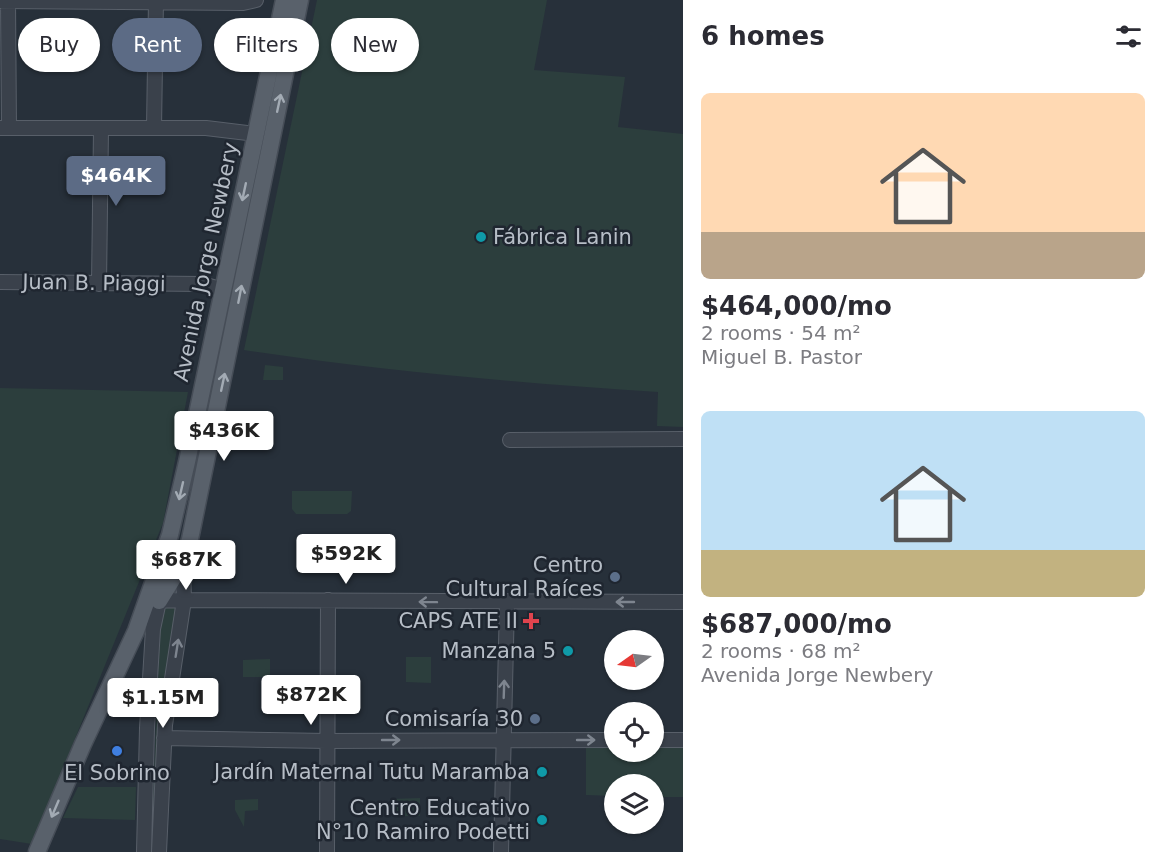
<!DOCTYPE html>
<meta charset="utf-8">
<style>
:root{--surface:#fff;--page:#f2f2f3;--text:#2b2b33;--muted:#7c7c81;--accent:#5c6b85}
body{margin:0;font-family:"DejaVu Sans",sans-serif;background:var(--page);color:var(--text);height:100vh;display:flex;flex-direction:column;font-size:22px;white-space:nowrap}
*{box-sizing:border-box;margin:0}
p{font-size:20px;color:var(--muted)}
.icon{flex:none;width:33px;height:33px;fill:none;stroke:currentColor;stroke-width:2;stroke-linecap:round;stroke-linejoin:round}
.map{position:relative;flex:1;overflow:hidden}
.sheet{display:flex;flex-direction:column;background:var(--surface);width:480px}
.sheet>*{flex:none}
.hud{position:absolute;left:18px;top:18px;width:570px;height:54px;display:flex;gap:12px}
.needle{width:39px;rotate:256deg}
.fabs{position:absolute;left:604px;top:630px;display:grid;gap:12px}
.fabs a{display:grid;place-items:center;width:60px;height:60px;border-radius:50%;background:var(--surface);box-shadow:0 2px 4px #0004;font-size:30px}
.price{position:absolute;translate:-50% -51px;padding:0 14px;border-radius:6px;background:#fff;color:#222;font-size:20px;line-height:39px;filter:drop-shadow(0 2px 3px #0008)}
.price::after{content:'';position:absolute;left:50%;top:36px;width:18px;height:14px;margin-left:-9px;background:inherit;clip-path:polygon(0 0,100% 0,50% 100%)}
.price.active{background:var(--accent);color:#fff}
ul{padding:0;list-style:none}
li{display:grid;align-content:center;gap:12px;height:318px;padding:0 18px}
li span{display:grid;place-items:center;height:186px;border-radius:9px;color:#555}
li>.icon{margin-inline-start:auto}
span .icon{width:108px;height:108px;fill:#fffc;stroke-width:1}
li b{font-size:26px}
h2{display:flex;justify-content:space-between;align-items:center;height:72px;padding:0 18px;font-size:26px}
.pill{padding:0 21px;border-radius:27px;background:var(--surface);box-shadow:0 2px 4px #0004;font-size:21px;line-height:54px}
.pill.active{background:var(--accent);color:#fff}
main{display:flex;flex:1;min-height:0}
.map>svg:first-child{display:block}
.green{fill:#2c3e3d}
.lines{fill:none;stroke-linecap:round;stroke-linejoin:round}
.minor-casing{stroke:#585f69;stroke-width:16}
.major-casing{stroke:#464d57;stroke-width:19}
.minor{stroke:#3a414b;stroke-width:14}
.major{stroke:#59616b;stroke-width:16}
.oneway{stroke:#a3abb4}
.oneway2{stroke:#7e858f}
.culture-dot{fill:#0f9aa8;stroke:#1f2630;stroke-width:2}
.service-dot{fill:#5c6f8a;stroke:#1f2630;stroke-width:2}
.health-dot{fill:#e0444e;stroke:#1f2630;stroke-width:2}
.shop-dot{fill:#3f7fe0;stroke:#1f2630;stroke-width:2}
.labels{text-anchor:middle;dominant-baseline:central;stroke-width:5;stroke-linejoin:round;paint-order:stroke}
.poi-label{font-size:21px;fill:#b6bdc6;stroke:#1f2630;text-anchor:end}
.street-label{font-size:21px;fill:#b6bdc6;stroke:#1f2630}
</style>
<main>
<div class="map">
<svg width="683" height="852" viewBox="0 0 683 852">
<rect width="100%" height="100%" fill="#27303a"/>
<path class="green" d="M317,0H547L534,70L625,77L618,127L683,134V427L657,426L658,392C520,383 382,371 244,350Z
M265,365L283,367V380H263Z
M0,388L188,392L163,523L32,844L0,839Z
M292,491H352L351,511L347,514H296L292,509Z
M166,606L177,607L156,852H151L160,619Z
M406,657H431V683L406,682Z
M270,659V677H243V660Z
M586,747H615V752H654V747L683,748V797H654V784H615V796L586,795Z
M78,787H136L135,820L63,818Z
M420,798V816H392L391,799Z
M258,799V810L245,811L244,827L235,810V800Z"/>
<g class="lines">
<defs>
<path id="minor" d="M8,0L9,128
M0,1L243,3L256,0
M0,128H206L256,134
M154,128L156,0
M0,282L202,284L224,290
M99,284L101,129
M510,440L683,439
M151,601L184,600L683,602
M164,738L327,741L615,740
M654,740H683
M144,852L147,728L153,629L159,601
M159,852L165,725L184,600L183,562
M327,852L328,600
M501,852L507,603"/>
<path id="major" d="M159,601L183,562L190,539L300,0
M37,852L83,744L136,631L170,535L187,462L284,0"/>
</defs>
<use href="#minor" class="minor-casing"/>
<use href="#major" class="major-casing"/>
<use href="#minor" class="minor"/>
<use href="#major" class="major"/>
</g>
<defs><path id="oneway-shaft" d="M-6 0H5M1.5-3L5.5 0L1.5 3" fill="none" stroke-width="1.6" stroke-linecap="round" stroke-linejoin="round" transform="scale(1.5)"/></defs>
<g class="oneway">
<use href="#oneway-shaft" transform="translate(279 103) rotate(-78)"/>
<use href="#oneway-shaft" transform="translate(244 192) rotate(102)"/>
<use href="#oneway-shaft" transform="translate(240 294) rotate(-79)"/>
<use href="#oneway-shaft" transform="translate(223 382) rotate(-78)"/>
<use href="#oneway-shaft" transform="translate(181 491) rotate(103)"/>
<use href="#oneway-shaft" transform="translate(55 809) rotate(113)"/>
</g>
<g class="oneway2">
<use href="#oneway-shaft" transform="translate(428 602) rotate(-179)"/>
<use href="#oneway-shaft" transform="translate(625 602) rotate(180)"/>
<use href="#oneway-shaft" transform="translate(177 648) rotate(-81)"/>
<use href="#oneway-shaft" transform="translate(504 689) rotate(-88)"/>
<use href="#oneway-shaft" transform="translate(391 740)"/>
<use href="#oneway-shaft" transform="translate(586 740)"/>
</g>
<g class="culture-dot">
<circle cx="481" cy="237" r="6"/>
<circle cx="568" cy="651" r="6"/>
<circle cx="542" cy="772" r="6"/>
<circle cx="542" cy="820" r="6"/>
</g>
<g class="service-dot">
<circle cx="615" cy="577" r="6"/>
<circle cx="535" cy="719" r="6"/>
</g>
<path class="health-dot" d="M528 612h6v6h6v6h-6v6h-6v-6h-6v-6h6z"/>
<circle class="shop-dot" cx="117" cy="751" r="6"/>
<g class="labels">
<g class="poi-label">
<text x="493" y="237" text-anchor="start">Fábrica Lanin</text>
<text x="603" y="565">Centro<tspan x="603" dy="24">Cultural Raíces</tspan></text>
<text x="518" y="621">CAPS ATE II</text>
<text x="556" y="651">Manzana 5</text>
<text x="523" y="719">Comisaría 30</text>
<text x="530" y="772">Jardín Maternal Tutu Maramba</text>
<text x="117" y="773" text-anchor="middle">El Sobrino</text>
<text x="530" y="808">Centro Educativo<tspan x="530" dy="24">N°10 Ramiro Podetti</tspan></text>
</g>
<g class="street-label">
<text transform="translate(206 262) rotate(-78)">Avenida Jorge Newbery</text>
<text transform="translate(94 283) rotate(1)">Juan B. Piaggi</text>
</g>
</g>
</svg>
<div class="fabs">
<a><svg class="needle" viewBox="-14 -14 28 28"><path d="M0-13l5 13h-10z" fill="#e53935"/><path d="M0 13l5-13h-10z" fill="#7c7c81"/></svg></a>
<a><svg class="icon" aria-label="locate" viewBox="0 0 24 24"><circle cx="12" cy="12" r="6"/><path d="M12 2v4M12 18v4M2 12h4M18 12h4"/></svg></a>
<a><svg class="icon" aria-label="layers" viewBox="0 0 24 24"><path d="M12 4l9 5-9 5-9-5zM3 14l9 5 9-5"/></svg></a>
</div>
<b class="price active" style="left:116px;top:207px">$464K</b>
<b class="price" style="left:224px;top:462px">$436K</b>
<b class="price" style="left:346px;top:585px">$592K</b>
<b class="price" style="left:186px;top:591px">$687K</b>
<b class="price" style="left:311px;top:726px">$872K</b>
<b class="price" style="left:163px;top:729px">$1.15M</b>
<div class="hud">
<a class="pill">Buy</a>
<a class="pill active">Rent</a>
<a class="pill">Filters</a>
<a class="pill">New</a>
</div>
</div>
<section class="sheet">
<h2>6 homes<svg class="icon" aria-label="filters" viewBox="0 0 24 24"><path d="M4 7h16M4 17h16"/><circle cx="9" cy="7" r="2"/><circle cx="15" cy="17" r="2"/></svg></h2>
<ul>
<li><span style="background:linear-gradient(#ffd9b3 75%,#b9a48a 0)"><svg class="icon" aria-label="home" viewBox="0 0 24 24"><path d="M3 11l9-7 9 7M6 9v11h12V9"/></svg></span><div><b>$464,000/mo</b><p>2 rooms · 54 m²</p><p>Miguel B. Pastor</p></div></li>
<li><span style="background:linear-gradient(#bfe0f5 75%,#c2b280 0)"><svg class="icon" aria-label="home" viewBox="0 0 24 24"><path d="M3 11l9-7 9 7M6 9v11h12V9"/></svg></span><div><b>$687,000/mo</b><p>2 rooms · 68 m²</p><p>Avenida Jorge Newbery</p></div></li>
</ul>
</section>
</main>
